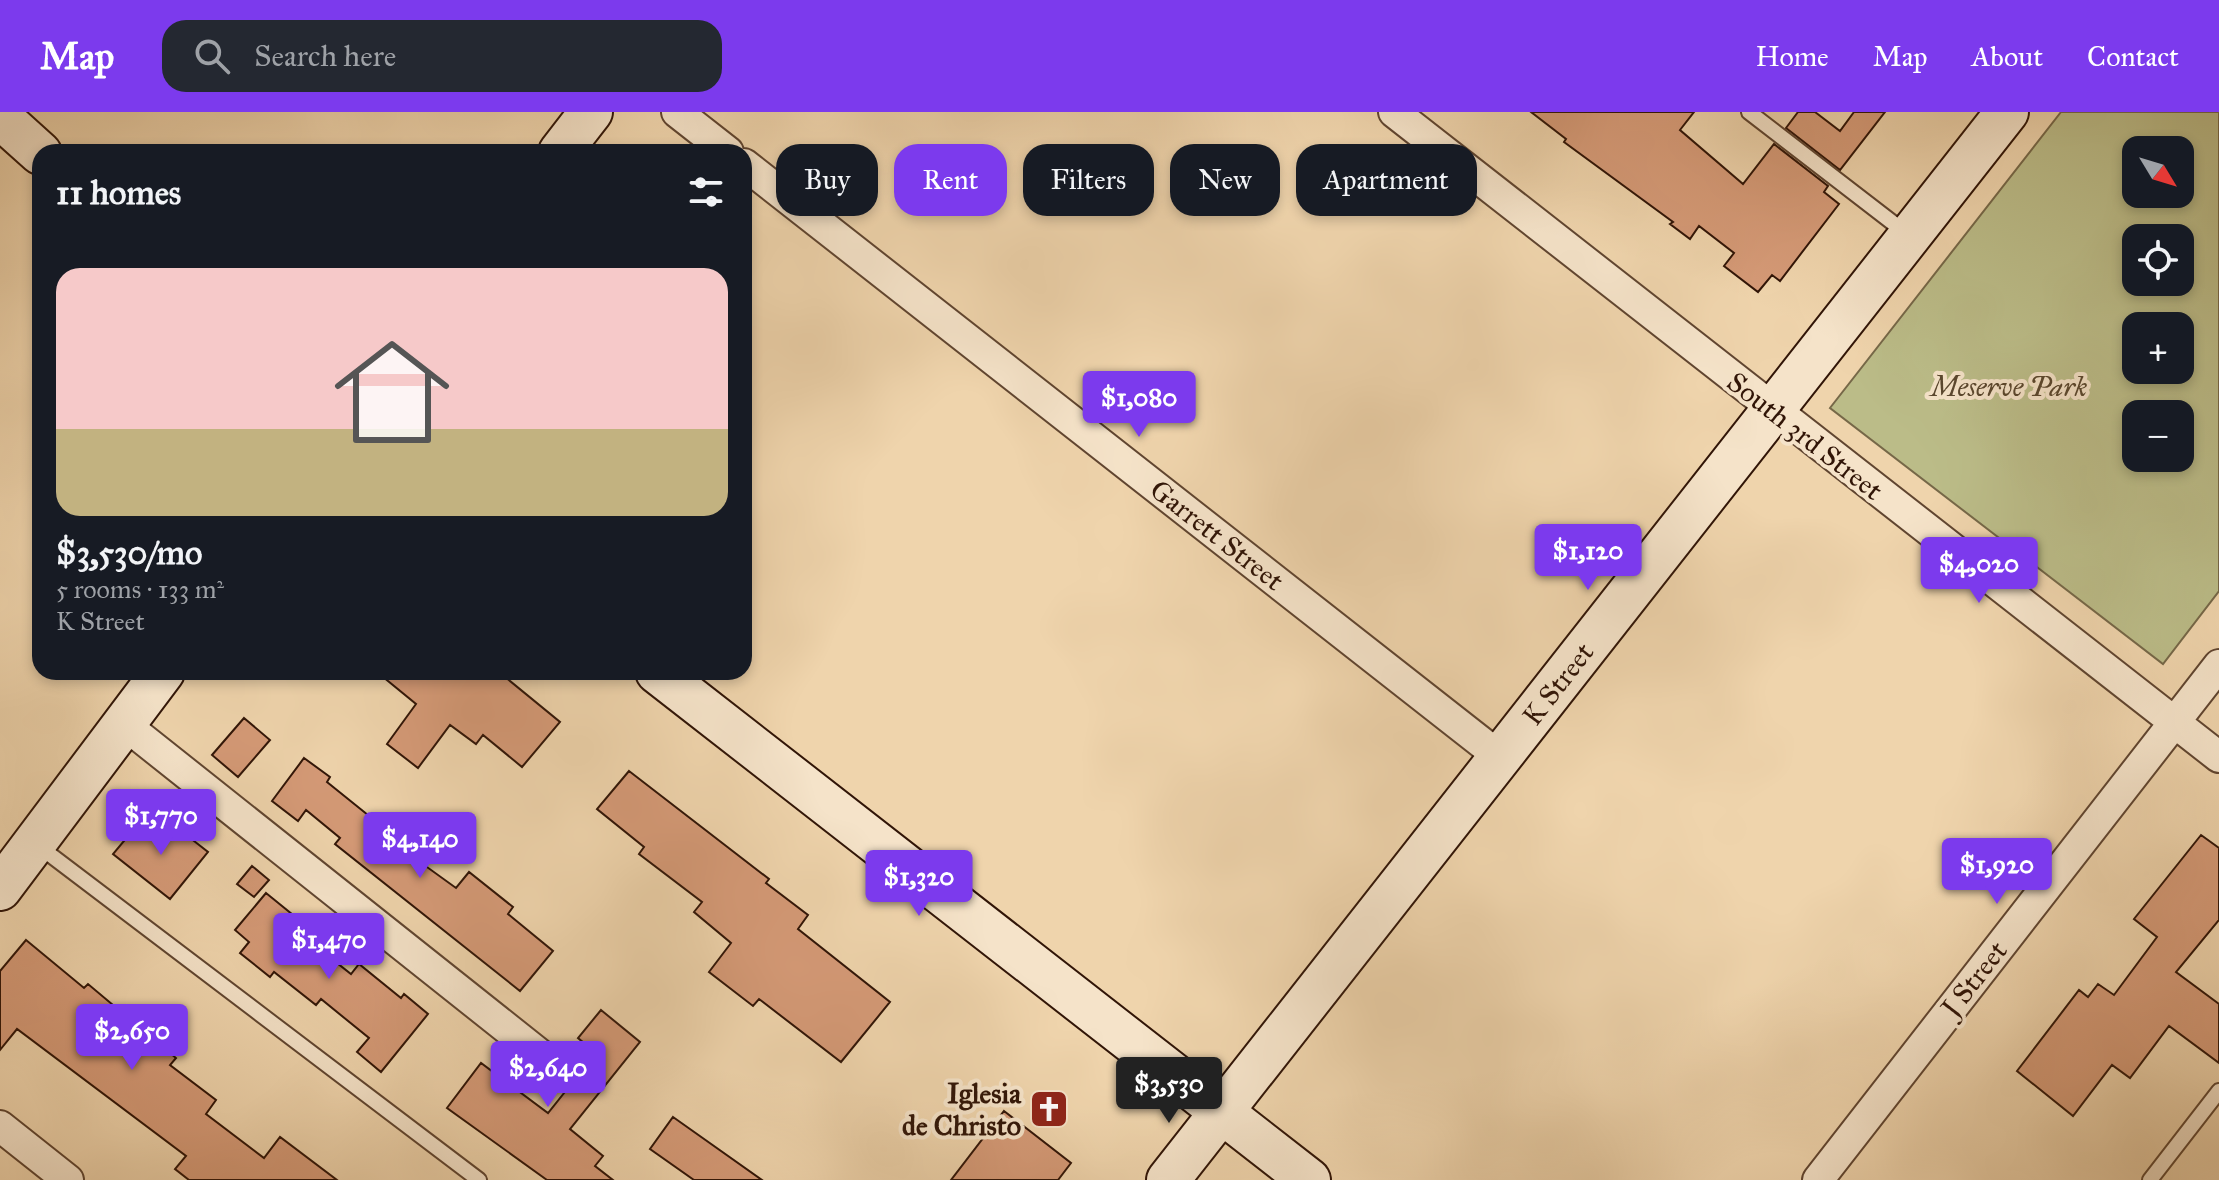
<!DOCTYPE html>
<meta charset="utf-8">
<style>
:root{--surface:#171b24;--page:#242831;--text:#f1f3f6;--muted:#9ea1a6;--line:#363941;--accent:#7c3aed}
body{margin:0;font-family:"IM FELL Great Primer",serif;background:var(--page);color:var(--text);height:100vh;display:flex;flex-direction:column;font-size:30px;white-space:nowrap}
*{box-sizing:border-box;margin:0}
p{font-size:26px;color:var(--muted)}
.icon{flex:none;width:44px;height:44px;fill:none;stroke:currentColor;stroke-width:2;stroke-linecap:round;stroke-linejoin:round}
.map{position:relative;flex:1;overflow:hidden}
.sheet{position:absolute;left:32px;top:32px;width:720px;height:536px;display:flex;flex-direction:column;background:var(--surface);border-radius:24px;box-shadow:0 4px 12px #0003}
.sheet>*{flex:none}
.guide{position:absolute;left:776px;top:32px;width:760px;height:72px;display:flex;gap:16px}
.needle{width:52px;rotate:128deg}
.fabs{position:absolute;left:2122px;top:24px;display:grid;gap:16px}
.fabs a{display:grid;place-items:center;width:72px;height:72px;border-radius:16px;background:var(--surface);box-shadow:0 4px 12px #0003;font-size:40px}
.price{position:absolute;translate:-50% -68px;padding:0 18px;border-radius:8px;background:var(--accent);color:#fff;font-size:26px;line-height:52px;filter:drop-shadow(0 2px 4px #0008)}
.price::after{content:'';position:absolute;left:50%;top:48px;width:24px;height:18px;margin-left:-12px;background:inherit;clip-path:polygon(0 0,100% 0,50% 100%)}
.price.on{background:#222;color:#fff}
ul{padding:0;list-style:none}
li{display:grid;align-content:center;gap:16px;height:424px;padding:0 24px}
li+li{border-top:2px solid var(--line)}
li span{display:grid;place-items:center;height:248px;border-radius:24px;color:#555}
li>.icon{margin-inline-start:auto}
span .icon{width:144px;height:144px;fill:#fffc;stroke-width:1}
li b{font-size:34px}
h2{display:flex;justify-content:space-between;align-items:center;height:96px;padding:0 24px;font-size:34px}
.tag{padding:0 28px;border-radius:24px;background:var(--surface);box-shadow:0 4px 12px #0003;font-size:28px;line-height:72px}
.tag.on{background:var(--accent);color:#fff}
header{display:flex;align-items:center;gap:48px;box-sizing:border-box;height:112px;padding:0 40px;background:var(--accent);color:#fff}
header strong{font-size:38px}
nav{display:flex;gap:44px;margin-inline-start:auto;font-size:28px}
.search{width:560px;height:72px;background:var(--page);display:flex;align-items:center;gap:20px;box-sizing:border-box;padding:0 28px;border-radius:24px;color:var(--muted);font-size:30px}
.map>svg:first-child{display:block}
.green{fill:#bbbc88;stroke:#766848;stroke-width:2;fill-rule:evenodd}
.building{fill:#d59a77;stroke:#311507;stroke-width:2}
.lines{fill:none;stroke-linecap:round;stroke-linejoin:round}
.lane-casing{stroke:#604530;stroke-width:18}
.street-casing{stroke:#604530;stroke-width:34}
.secondary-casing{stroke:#311507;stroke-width:46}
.lane{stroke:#f5e3c9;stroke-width:14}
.street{stroke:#f5e3c9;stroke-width:30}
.secondary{stroke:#f5e3c9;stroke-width:42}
.labels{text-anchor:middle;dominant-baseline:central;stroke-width:8;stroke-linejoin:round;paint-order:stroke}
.park-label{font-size:28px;font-style:italic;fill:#5a472e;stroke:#f5e3c9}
.street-label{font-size:28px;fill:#311507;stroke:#f5e3c9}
.poi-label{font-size:28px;font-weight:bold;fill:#311507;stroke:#f5e3c9;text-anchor:end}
</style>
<header>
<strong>Map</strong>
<div class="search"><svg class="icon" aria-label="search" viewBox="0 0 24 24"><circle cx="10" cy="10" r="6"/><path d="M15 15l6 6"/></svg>Search here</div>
<nav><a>Home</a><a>Map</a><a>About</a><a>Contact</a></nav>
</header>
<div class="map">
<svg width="2219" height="1068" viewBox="0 0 2219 1068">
<rect width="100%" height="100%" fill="#efd4ac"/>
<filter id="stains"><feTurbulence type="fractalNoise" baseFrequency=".0025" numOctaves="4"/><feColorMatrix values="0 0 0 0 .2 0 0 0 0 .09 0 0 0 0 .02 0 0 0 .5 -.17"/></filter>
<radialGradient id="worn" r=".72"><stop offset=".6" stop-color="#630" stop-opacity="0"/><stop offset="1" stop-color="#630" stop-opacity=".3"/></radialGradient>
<path class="green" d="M2061,0H2219V479L2163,552L1830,296ZM2136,38H2180V82H2136ZM2136,126H2180V170H2136ZM2136,214H2180V258H2136ZM2136,302H2180V346H2136Z"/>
<path class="building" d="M1531,0H1694L1680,18L1743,72L1774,32L1828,74L1824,80L1839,92L1780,169L1772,163L1758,180L1724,154L1734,141L1699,114L1690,127L1670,112L1673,110L1564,30L1566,27Z
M1798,0H1815L1840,19L1854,0H1885L1840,58L1786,16Z
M377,560H499L560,610L522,655L483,623L476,632L450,613L418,656L387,632L416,592Z
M244,606L270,628L238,665L212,643Z
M304,646L330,665L327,670L399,728L395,732L456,776L469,760L513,795L508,802L553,839L520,879L335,732L340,726L306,698L298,709L272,689Z
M629,659L769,767L766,771L808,803L798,817L890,890L841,950L759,887L753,894L709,860L731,831L694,800L702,790L639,742L644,735L597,697Z
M144,705L172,727L180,718L208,740L170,787L113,742Z
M2201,723L2219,736V808L2176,860L2219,892V951L2169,914L2130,966L2112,953L2073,1004L2017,959L2079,878L2088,885L2098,872L2114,883L2157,825L2134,807Z
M252,754L269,768L254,785L237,772Z
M266,781L309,816L303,824L351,862L359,852L401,886L404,882L428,902L381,960L357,940L369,926L321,887L316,893L274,860L270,865L240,841L249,830L235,818Z
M26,828L84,876L88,872L176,946L170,953L216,988L206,1002L264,1046L280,1025L337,1068H189L175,1057L186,1044L17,917L0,938V859Z
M601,898L640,930L570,1017L603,1044L595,1054L613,1068H547L447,996L481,951L548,1001L596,941L578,926Z
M1004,999L1071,1051L1058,1068H951Z
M673,1005L762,1068H694L650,1037Z"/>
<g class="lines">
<defs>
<path id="lane" d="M1749,0L1906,121
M36,732L479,1068
M2150,1068L2219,979"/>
<path id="street" d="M677,0L728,40
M1394,0L2219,645
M744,52L1500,645
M124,612L548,949
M0,1014L68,1068
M1818,1068L2219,553"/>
<path id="secondary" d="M0,5L40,41
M560,40L591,0
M657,560L1309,1068
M0,777L163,560
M1168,1068L2007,0"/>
</defs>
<use href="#lane" class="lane-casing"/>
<use href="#street" class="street-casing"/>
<use href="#secondary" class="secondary-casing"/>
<use href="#lane" class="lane"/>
<use href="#street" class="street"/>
<use href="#secondary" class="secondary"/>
</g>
<defs>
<symbol id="church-square" viewBox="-11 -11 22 22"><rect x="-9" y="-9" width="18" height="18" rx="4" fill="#8f2418" stroke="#f5e3c9"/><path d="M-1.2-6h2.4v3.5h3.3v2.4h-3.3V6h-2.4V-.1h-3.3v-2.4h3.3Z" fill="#fff"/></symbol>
</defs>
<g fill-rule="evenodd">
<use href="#church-square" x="1027" y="975" width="44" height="44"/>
</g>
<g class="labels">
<g class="park-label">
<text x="2009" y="274">Meserve Park</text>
</g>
<g class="street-label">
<text transform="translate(1805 324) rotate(38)">South 3rd Street</text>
<text transform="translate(1217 423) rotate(38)">Garrett Street</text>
<text transform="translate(1558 572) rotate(-52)">K Street</text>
<text transform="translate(1974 867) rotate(-52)">J Street</text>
</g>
<g class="poi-label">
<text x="1021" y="981">Iglesia<tspan x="1021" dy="32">de Christo</tspan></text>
</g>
</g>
<rect width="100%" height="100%" filter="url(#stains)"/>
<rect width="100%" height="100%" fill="url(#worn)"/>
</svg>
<div class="fabs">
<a><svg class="needle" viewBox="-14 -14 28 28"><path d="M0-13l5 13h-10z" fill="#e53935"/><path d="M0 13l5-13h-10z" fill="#9ea1a6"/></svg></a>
<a><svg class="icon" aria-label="locate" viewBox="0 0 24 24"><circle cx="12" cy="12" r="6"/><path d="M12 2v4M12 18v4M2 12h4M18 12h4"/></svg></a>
<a>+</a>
<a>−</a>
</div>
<b class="price" style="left:1139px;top:327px">$1,080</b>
<b class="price" style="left:1588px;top:480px">$1,120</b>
<b class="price" style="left:1979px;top:493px">$4,020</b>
<b class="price" style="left:161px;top:745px">$1,770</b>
<b class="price" style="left:420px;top:768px">$4,140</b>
<b class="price" style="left:1997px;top:794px">$1,920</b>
<b class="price" style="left:919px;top:806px">$1,320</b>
<b class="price" style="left:329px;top:869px">$1,470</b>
<b class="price" style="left:132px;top:960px">$2,650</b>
<b class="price" style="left:548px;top:997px">$2,640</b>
<b class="price on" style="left:1169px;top:1013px">$3,530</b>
<div class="guide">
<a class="tag">Buy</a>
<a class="tag on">Rent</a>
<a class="tag">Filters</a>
<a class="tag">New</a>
<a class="tag">Apartment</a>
</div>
<section class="sheet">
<h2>11 homes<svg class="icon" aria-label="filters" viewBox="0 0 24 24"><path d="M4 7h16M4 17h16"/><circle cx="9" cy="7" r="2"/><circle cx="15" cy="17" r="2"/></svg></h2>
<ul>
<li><span style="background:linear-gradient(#f6c9c9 65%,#c2b280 0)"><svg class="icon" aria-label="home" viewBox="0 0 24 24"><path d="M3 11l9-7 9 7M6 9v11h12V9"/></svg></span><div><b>$3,530/mo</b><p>5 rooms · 133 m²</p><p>K Street</p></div></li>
</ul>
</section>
</div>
